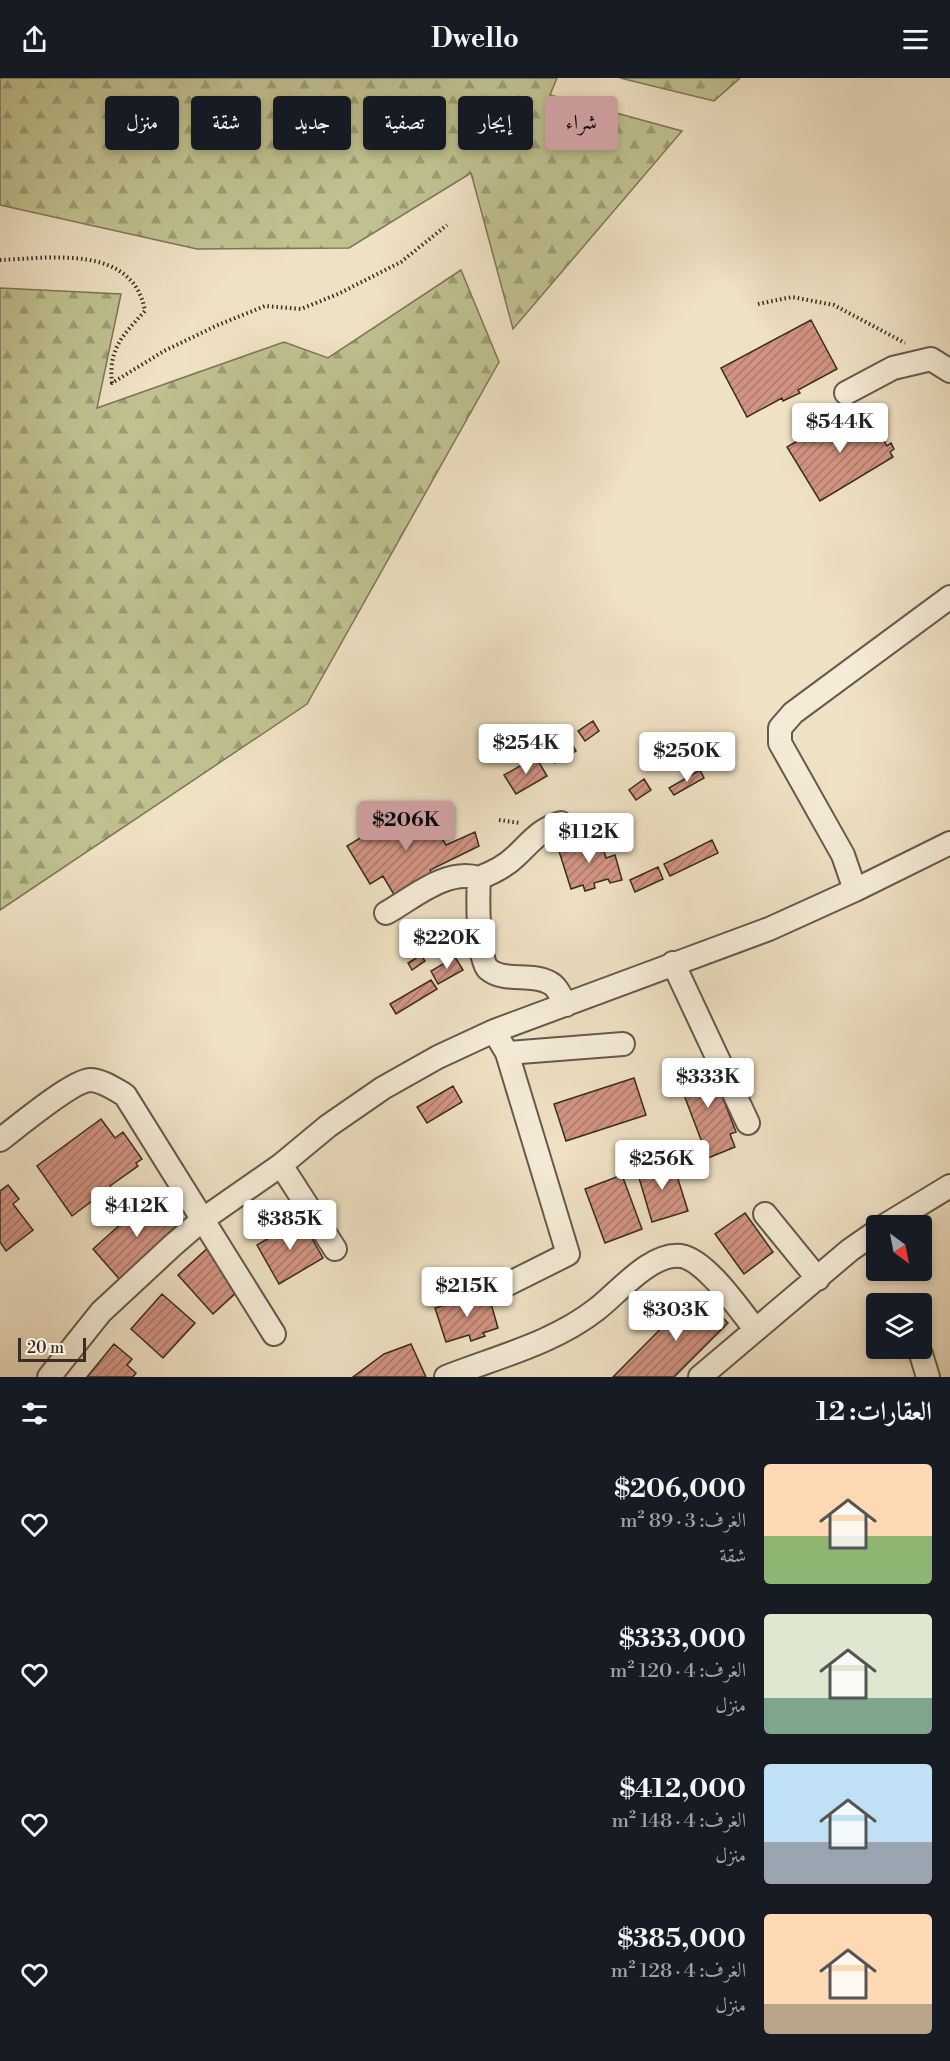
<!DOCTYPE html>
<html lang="ar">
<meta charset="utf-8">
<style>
:root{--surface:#171b24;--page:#242831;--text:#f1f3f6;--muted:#9ea1a6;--accent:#c59692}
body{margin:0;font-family:"Libre Bodoni",Amiri,serif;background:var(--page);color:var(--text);direction:rtl;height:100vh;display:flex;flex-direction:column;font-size:22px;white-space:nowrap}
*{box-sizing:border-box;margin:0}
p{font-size:20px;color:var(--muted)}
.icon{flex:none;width:33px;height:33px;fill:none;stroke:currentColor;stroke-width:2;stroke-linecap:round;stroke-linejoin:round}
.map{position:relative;height:1299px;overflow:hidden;direction:ltr}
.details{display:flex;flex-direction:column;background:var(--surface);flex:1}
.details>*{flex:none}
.hud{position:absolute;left:18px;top:18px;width:600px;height:54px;direction:rtl;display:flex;gap:12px}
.needle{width:39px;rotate:148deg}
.fabs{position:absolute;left:866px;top:1137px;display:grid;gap:12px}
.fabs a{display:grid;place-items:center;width:66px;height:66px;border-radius:6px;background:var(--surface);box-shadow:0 3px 9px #0003;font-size:30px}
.scale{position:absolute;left:18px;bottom:15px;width:68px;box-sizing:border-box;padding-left:6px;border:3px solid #382c23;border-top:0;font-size:16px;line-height:21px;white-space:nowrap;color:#382c23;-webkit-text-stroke:4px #f5ecd8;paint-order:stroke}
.price{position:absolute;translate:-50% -51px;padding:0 14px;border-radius:6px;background:#fff;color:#222;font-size:20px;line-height:39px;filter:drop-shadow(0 2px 3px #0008)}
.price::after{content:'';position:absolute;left:50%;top:36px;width:18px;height:14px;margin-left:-9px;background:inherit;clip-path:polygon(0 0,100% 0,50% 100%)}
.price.selected{background:var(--accent);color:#111}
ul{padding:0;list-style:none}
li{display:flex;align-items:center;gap:18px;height:150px;padding:0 18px}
li span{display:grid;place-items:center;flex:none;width:168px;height:120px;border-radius:6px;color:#555}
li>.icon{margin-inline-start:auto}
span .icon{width:72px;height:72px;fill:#fffc;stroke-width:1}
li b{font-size:26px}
h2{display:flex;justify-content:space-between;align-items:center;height:72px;padding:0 18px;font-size:26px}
.pill{padding:0 21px;border-radius:6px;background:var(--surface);box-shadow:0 3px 9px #0003;font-size:21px;line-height:54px}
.pill.selected{background:var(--accent);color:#111}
header{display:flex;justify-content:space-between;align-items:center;height:78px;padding:0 18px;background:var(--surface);font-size:27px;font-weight:700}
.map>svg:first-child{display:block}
.forest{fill:url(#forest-firs);stroke:#7c7659;stroke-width:1.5}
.building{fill:url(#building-hatch);stroke:#382c23;stroke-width:1.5}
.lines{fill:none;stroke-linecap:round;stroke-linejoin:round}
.minor-casing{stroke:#66594b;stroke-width:26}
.path{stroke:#382c23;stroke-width:4;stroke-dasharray:1.5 3;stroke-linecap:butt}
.minor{stroke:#f5ecd8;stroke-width:22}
</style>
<header><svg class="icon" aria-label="menu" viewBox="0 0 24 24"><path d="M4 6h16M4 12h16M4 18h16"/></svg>Dwello<svg class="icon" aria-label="share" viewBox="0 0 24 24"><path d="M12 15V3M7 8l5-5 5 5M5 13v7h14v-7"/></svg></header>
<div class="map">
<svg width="950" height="1299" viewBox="0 0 950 1299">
<defs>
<pattern id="forest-firs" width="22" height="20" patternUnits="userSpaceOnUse" patternTransform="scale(1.5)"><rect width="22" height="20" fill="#c0c18f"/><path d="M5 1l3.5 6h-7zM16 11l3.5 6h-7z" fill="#9d9d74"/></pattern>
<pattern id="building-hatch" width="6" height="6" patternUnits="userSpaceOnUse" patternTransform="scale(1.5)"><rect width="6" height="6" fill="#d29482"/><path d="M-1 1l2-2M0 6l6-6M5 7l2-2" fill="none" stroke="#ab796a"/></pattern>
</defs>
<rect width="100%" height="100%" fill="#efe1c3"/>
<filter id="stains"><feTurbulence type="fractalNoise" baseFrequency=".00333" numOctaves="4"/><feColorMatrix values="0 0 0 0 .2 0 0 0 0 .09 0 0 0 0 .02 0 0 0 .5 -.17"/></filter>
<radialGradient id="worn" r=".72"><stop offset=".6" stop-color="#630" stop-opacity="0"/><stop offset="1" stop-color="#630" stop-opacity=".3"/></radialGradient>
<path class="forest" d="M0,0H557L550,17L682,53L513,251L471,95L349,170L197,171L0,127Z
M620,0H740L714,23Z
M461,192L499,284L307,626L0,832V210L121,216L97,330L284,264L328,280Z"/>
<path class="building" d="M811,242L837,291L798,312L800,315L783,323L782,320L747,339L721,290Z
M863,330L887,368L891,365L894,371L890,374L893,379L820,423L787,369L822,348L825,353Z
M593,643L599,653L585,663L578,653Z
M565,655L576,673L555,685L544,667Z
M536,679L547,698L516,716L504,697Z
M700,692L704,700L674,717L669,710Z
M644,701L651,712L636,722L629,712Z
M426,733L446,767L475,754L479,768L430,792L433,798L396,820L383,798L370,806L347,768L372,753L369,748L389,736L397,750Z
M599,757L606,780L615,777L622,802L610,805L608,801L594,805L595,810L585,813L583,807L571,811L558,770Z
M712,762L718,775L670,798L664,786Z
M658,789L663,801L635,814L630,802Z
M421,877L425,883L412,892L408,885Z
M455,879L463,892L438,906L431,893Z
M431,902L437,911L396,936L390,926Z
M709,984L736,1054L730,1056L735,1069L708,1080L676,996Z
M634,1000L646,1037L566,1063L554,1026Z
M453,1008L462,1024L427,1045L417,1029Z
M101,1041L115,1060L123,1054L142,1081L136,1085L138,1088L110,1108L113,1112L98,1123L96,1120L72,1138L37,1088Z
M672,1082L688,1133L652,1144L637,1093Z
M622,1097L642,1151L605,1165L585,1111Z
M8,1107L19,1121L13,1126L33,1152L6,1173L0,1164V1113Z
M153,1117L181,1150L121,1203L93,1171Z
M745,1135L773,1174L744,1196L715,1156Z
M301,1141L323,1180L279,1206L257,1167Z
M210,1168L238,1213L213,1236L178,1197Z
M697,1214L728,1245L674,1299H613Z
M488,1215L498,1250L483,1255L485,1258L471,1263L469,1257L446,1264L435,1230Z
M162,1216L195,1245L163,1280L131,1251Z
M114,1266L132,1281L127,1287L136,1295L133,1299H87Z
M411,1266L426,1299H353L384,1276Z"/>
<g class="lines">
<defs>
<path id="minor" d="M846,315L893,290L931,281L950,293
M561,745C540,751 531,764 516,778C506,788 492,795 479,800C478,817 477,880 488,891C504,905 532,894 550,905C557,908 562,921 566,927
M855,812L950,765
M386,835C413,820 446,790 479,800
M673,885L748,1045
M494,953L507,975L568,1176L500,1210
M507,975L623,966
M0,1062C17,1049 72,1003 90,1002C102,1002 116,1012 125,1017L274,1256
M281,1087L335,1171
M765,1136L818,1201
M884,1148L950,1108
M921,1276L928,1299
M49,1299L101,1234L172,1168L202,1142L281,1087L328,1048L383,1010L438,979L494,953L769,851L855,812L843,777L780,665V650L793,635L950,519
M446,1299C497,1279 554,1265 597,1231C618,1215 651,1174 681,1178C706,1182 739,1231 755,1251
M700,1299L850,1172L876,1154"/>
</defs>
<use href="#minor" class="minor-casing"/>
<path class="path" d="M0,182C51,180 133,166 145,233C123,257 108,271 112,305L164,273L218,247L265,228L301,231L338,216L401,184L447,147
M758,226L792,219L834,227L905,265
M499,742L520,745"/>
<use href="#minor" class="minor"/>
</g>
<rect width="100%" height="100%" filter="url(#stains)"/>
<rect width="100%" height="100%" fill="url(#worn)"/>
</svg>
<div class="fabs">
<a><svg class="needle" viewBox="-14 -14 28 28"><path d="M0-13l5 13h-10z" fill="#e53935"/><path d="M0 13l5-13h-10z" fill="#9ea1a6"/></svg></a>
<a><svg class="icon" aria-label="layers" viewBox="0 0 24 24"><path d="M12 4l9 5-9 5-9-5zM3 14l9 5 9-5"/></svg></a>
</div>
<div class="scale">20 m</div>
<b class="price" style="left:840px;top:376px">$544K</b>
<b class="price" style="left:526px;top:697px">$254K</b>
<b class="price" style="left:687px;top:705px">$250K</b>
<b class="price selected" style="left:406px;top:774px">$206K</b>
<b class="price" style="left:589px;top:786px">$112K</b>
<b class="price" style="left:447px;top:892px">$220K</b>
<b class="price" style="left:708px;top:1031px">$333K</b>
<b class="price" style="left:662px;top:1113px">$256K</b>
<b class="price" style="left:137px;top:1160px">$412K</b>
<b class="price" style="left:290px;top:1173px">$385K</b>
<b class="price" style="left:467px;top:1240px">$215K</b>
<b class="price" style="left:676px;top:1264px">$303K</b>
<div class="hud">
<a class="pill selected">شراء</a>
<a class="pill">إيجار</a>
<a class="pill">تصفية</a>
<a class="pill">جديد</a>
<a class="pill">شقة</a>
<a class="pill">منزل</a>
</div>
</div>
<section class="details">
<h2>العقارات: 12<svg class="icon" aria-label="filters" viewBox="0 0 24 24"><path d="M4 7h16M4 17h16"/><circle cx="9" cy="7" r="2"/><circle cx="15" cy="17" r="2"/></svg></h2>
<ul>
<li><span style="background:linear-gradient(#ffd9b3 60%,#8fb573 0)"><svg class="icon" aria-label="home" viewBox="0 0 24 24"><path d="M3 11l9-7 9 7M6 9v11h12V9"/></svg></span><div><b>$206,000</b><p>الغرف: 3 · 89 m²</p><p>شقة</p></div><svg class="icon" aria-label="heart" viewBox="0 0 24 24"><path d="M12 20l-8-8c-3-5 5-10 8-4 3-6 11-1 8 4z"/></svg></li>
<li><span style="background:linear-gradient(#dfe7d0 70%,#7fa58c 0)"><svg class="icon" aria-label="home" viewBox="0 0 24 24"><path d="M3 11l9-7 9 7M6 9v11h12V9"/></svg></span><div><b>$333,000</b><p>الغرف: 4 · 120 m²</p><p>منزل</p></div><svg class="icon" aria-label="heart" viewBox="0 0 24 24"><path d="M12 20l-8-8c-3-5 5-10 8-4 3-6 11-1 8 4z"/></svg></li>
<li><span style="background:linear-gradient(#bfe0f5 65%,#9aa5b1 0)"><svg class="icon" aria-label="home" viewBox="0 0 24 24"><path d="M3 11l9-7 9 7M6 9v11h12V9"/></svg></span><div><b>$412,000</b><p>الغرف: 4 · 148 m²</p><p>منزل</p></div><svg class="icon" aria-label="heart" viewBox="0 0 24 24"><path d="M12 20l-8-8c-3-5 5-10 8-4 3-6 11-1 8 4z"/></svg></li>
<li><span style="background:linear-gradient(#ffd9b3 75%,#b9a48a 0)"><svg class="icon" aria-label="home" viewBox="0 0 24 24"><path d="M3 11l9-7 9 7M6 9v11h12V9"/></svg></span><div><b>$385,000</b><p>الغرف: 4 · 128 m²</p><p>منزل</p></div><svg class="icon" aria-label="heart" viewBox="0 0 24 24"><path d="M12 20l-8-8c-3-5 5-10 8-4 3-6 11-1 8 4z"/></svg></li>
</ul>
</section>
